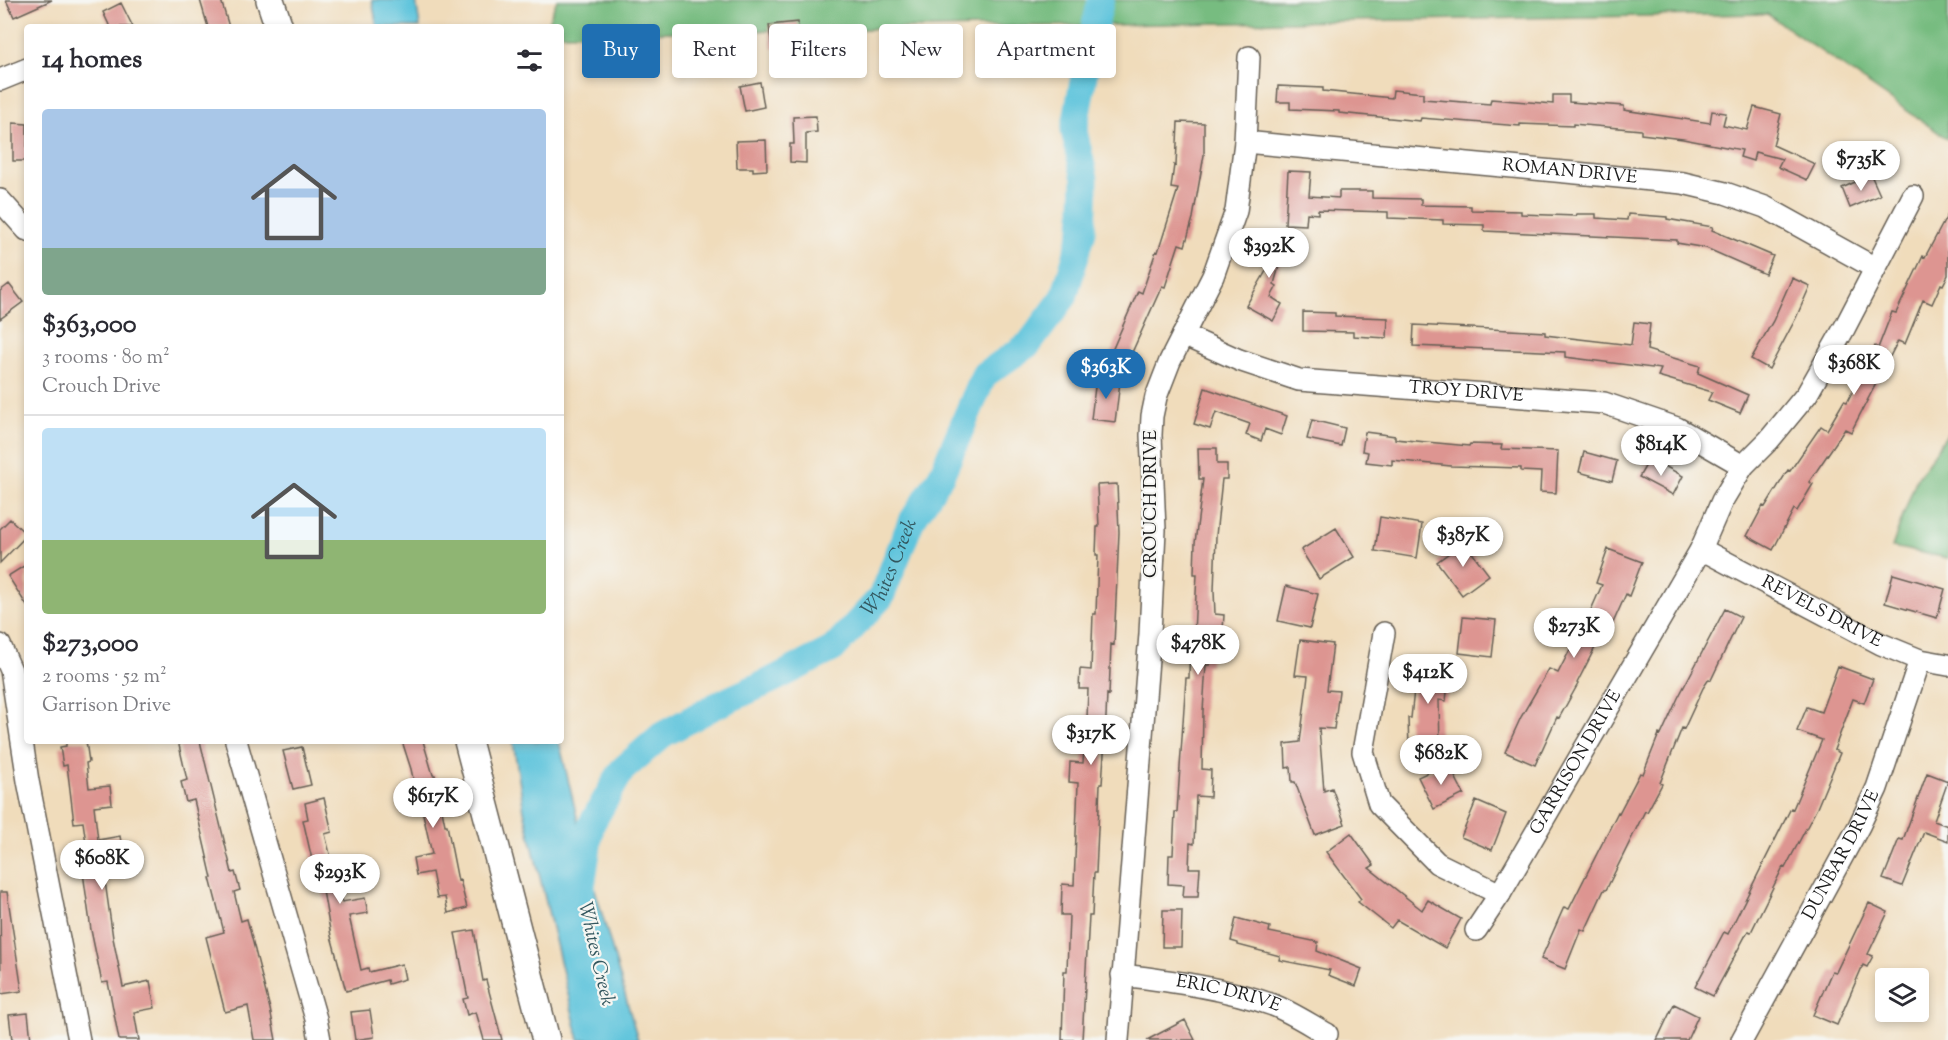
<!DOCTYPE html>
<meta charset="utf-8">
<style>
:root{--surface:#fff;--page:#f7f7f7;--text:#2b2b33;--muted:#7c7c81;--line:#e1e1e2;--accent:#1f6fb2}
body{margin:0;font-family:"Sorts Mill Goudy",serif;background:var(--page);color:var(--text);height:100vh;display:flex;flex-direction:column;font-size:22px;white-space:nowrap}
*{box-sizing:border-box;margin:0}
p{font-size:20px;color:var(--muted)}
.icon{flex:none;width:33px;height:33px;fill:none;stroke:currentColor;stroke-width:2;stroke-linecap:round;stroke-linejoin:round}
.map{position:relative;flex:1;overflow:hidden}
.side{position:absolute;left:24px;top:24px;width:540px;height:720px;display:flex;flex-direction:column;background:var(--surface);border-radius:6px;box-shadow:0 3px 9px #0003}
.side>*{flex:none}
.top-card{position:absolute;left:582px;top:24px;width:570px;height:54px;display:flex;gap:12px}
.buttons{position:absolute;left:1875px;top:968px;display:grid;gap:12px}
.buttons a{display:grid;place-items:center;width:54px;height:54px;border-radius:6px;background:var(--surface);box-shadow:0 3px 9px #0003;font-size:30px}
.price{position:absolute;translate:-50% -51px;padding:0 14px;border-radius:21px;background:#fff;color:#222;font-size:20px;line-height:39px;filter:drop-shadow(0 2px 3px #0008)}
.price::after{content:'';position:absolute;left:50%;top:36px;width:18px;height:14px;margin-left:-9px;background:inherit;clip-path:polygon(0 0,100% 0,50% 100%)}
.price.on{background:var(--accent);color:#fff}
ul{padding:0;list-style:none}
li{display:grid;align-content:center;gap:12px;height:318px;padding:0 18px}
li+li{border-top:2px solid var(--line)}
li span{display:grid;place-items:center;height:186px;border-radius:6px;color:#555}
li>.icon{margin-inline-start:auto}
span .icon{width:108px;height:108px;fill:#fffc;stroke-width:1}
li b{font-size:26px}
h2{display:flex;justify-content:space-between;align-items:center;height:72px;padding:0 18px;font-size:26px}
.tag{padding:0 21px;border-radius:6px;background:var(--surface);box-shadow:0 3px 9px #0003;font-size:21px;line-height:54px}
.tag.on{background:var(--accent);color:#fff}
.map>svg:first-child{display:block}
.forest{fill:#77bc80;stroke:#4a6c4e;stroke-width:1.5}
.water{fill:#5ec4dc;stroke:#3d707c;stroke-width:1.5}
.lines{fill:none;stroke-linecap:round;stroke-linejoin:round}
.river{stroke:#5ec4dc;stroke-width:27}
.building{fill:#dd9591}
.minor-casing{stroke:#665f54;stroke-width:24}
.major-casing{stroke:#665f54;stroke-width:30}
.minor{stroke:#fff;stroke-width:21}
.major{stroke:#fff;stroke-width:27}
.labels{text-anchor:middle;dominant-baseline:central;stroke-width:4.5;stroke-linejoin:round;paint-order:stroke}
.street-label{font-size:18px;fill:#1c1c1c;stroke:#f6f6f2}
.water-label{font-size:20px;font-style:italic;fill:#33575f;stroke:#f6f6f2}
</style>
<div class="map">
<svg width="1948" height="1040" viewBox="0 0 1948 1040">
<rect width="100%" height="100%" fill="#f6f6f2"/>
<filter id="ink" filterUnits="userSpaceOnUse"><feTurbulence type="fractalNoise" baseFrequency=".0167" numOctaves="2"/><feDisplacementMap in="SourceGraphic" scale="12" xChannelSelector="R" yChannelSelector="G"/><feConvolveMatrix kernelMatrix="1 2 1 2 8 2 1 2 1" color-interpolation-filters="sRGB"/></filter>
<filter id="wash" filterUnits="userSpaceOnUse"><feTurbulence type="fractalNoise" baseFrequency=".008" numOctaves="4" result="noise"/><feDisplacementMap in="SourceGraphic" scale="24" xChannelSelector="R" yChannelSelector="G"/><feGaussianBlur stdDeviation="1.35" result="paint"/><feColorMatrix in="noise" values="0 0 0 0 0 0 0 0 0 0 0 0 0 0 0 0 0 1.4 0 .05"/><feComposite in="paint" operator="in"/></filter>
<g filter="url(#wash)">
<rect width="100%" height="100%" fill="#f0dcbb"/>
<path class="forest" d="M557,0H1948V139L1767,14L561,34V27H546Z
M1948,433V558L1892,547L1916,480Z"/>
<path class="water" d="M372,0H416L420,27H377Z
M513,741H559L589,868L638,1040H579L524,811Z"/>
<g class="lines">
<path class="river" id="s1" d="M581,893L591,825L622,770L662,735L715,706L772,680L833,649L881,597L911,522L941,476L984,375L1029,344L1064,297L1083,231L1085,179L1074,131L1088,53L1101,0"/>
</g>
<g id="blocks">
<path class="building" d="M6,0H52L14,17Z
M200,0H221L229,27H208Z
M121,3L133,27H110L103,12Z
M798,22L800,44L772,48L769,25Z
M760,82L764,107L745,111L740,86Z
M1278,86L1323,88V91L1392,98L1393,90L1423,93V99L1490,104L1491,99L1553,104V95H1569V102L1624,106V110L1710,123L1712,111L1726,113L1723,125L1747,130L1754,107L1781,114L1773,145L1815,164L1807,180L1778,167L1782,159L1755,152L1753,161L1740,157L1742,150L1683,139L1641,134V130L1573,124V126L1520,124V126L1421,118L1420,121L1339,113V111L1290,109V102H1277Z
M816,116L817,132L806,133V163L790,162V144H794L793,117Z
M1178,122L1204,123V155L1193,218L1185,246L1179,244L1165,287L1162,286L1125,368L1108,360L1138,291L1142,293L1156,251L1158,252L1178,189L1171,188L1174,165L1176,166Z
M13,123L27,124V161H13Z
M766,140L767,170L753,171V168H737L736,141Z
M1288,171L1311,172L1309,196L1339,198V191H1372V198L1421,199V205L1471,206V210L1521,211V214L1576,216L1577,214H1596V218L1627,220L1628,214L1667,217V219L1713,227L1712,230L1773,256L1765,274L1706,248L1677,243V240L1484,231V225L1443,224V220L1388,218V212L1318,210V214L1307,213L1306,225L1285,224Z
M1871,175L1880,195L1850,208L1842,188Z
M1948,214V275L1943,285L1941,284L1932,304L1923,300L1905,344L1898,341L1851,432L1845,429L1809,482L1813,484L1797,511L1794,509L1773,550L1747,536L1763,506L1765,507L1788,470L1790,471L1821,426L1827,430L1844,401L1847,402L1875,346L1878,348L1892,312L1896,313L1923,256L1925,257Z
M1269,233L1287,238L1274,284L1277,286L1271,297L1282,304L1273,321L1246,306L1270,264L1261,261Z
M1792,278L1810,286L1796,318L1769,369L1751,359L1773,321Z
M9,284L23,302L0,319V291Z
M1303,312L1335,313V316L1388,318L1387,338L1353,336V332L1303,331Z
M1634,322L1650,324L1647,350L1700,366L1698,373L1748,395L1740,413L1708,400L1712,392L1658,376L1661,369L1565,357V352L1413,346L1414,325L1545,332V335L1631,345Z
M1096,379L1120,382L1115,422L1091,419Z
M1205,388L1287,416L1281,435L1265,429L1261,441L1246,435L1250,424L1216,412L1210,429L1194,424Z
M1312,420L1345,428L1341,446L1307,439Z
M1365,432L1395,436V439L1469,446L1470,444L1502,445L1501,449L1558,451L1556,493L1540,492L1541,472L1521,471V468L1451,466L1392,460V465L1366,462L1368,452L1362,451Z
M1198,448H1217V464H1227V479H1222L1216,536L1214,591L1215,614L1224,615L1223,630H1211L1210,665H1206L1203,711L1202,769L1211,770L1210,797L1196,796L1194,844L1190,843L1189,868H1200L1198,897H1183L1184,885L1168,884L1169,855H1173L1175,812H1177L1186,678H1189L1190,633H1194L1197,574H1194L1195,543L1203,479H1199Z
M1584,452L1617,461L1612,481L1579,472Z
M1650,458L1683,476L1673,495L1639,477Z
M1117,484L1119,532L1114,645L1111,644L1109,695L1107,694L1105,739L1102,784H1100L1096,873H1094L1092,916H1089L1082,1040H1062L1064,971H1067L1069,915H1061L1062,884L1074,885L1078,783L1069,782L1070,762L1083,763L1084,750H1086L1088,689H1079L1080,669L1091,670L1093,614H1096L1098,555H1096L1097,527H1099L1097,485Z
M1380,517L1422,524L1417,558L1375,551Z
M10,519L27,535L0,563V529Z
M1336,528L1354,557L1319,579L1301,550Z
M1464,542L1489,575L1462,595L1437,562Z
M1608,549L1642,562L1629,596L1626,594L1608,634L1603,632L1577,683L1578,684L1559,718L1557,717L1535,765L1505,752L1521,717L1549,669L1558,673L1578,634L1580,635L1602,585L1596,583Z
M27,564V606L8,576Z
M1893,574L1945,589L1937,618L1885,603Z
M1286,586L1318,594L1310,628L1278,621Z
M1725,609L1741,617L1711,680L1709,679L1703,688L1684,729L1682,728L1660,783L1662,784L1647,812L1645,811L1606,890H1604L1585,931L1581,929L1565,969L1541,959L1564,907L1569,909L1618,812L1619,813L1640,773L1643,774L1659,734L1661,735L1678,698Z
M1463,617L1496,620L1492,657L1459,653Z
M1300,640L1333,644L1327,690L1339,691L1334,729L1319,728L1324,791L1332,788L1345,824L1315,835L1295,782H1292L1291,767L1286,768L1285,744L1300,742L1308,676L1295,675Z
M1417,662L1450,666L1446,701L1439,700L1440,747L1409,748L1408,718H1411Z
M1838,666L1873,679L1864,703L1853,699L1834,750L1840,753L1817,808L1785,868L1783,867L1751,932L1748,931L1713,996L1695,987L1724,932L1728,934L1791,808L1793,809L1822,740L1797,731L1807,707L1821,712Z
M66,741H86L89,762L86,763L89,788L110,786L112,804L94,806L98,840L120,836L123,854L108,857L110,873L104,874L113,938L123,987L150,981L155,1008L134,1012L139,1040H119L108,982L102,983L91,930L81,858L88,857L83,822L74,823L67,765L63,766L60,747L66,746Z
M178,741H200L232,873L235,872L240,890L234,892L241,921L247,919L270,1009L276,1040H254L248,1006L225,1012L206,937L224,932L210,878H212L194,800L186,802L181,782L187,780Z
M402,741H423L433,775H435L445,825H447L458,881L460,880L467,908L448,913L445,897L437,898L432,872L416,875L413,858L432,854L421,805L401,809L398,795L416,792L411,769Z
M302,747L311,785L293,789L283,751Z
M1448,763L1464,794L1434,809L1418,777Z
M1927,773L1948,781L1934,821L1948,826V841L1924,832L1902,886L1883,879L1899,839L1903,840Z
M324,798L332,832L325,834L342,902L365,898L368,913L349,916L361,970L368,968L369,972L402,964L405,979L388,984L387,980L346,991L331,936L322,885L318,886L303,820L308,819L305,803Z
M1476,801L1506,814L1492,850L1461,837Z
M1351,833L1374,865L1369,868L1422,910L1428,900L1461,919L1445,948L1397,920L1391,928L1358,902L1361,899L1326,852Z
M0,892H7L22,991L1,994Z
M1869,903L1888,912L1868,954L1873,956L1867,967L1863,965L1837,1025L1813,1015L1832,971L1836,972Z
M1163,910H1182L1181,947H1162Z
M1236,918L1270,927L1269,932L1318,942L1317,951L1362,969L1356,986L1328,975L1330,970L1279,960L1280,956L1238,945V943L1231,941Z
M474,930L483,981L486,980L502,1040H484L476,1012L467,1015L463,999L468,998L455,933Z
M1674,1004L1698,1016L1687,1040H1657Z
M370,1010L374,1037L355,1040L351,1012Z
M28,1013L31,1040H12L9,1015Z
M1185,1020L1195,1040H1147Z"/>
</g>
</g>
<g filter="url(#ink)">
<use href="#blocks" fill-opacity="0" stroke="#665f54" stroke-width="1.5"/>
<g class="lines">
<defs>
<g id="minor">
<path d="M0,80L27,69"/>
<path id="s2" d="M1245,142L1683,183L1725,193L1765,207L1875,268"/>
<path d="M0,200L27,230"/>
<path id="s3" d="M1183,335L1239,360L1299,380L1604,403L1677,428L1743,466"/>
<path id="s4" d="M1701,549L1881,644L1920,660L1948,665"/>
<path d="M1384,633L1363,752L1379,804L1437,863L1500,894"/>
<path d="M0,645L11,670L28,781L79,1040"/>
<path d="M236,741L316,1019L320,1040"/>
<path id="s5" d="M1476,930L1500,894L1701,549L1722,501L1743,466L1769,440L1807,394L1845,327L1913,196"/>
<path id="s6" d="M1122,975C1172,981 1225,988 1273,1005C1291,1012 1309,1024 1327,1034"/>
<path d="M1118,1040L1150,634L1155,530L1151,435L1152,416L1156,397L1170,361L1213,276L1236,211L1245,142L1249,57"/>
<path id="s7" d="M1742,1040L1859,826L1877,788L1920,660"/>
</g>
<path id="major" d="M270,0L279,27
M468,741L546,1040"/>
</defs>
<use href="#minor" class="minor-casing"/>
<use href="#major" class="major-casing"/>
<use href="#minor" class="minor"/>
<use href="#major" class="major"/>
</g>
</g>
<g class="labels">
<g class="street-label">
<text stroke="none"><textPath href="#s2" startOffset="326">ROMAN DRIVE</textPath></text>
<text stroke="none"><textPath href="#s3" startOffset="292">TROY DRIVE</textPath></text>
<text transform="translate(1152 504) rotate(-90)">CROUCH DRIVE</text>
<text stroke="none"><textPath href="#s4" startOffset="136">REVELS DRIVE</textPath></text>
<text stroke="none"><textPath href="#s5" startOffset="195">GARRISON DRIVE</textPath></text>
<text stroke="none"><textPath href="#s7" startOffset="210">DUNBAR DRIVE</textPath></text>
<text stroke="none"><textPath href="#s6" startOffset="108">ERIC DRIVE</textPath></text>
</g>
<g class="water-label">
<text stroke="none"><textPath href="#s1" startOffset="477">Whites Creek</textPath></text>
<text transform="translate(595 954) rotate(77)">Whites Creek</text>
</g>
</g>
</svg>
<div class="buttons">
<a><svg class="icon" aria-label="layers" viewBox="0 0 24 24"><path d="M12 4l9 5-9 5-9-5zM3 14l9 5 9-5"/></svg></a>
</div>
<b class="price" style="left:1861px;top:192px">$735K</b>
<b class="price" style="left:1269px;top:279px">$392K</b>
<b class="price" style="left:1854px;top:396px">$368K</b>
<b class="price on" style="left:1106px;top:400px">$363K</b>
<b class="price" style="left:1661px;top:477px">$814K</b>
<b class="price" style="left:1463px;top:568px">$387K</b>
<b class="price" style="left:1574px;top:659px">$273K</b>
<b class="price" style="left:1198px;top:676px">$478K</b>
<b class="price" style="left:1428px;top:705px">$412K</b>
<b class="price" style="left:1091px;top:766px">$317K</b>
<b class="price" style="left:1441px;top:786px">$682K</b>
<b class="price" style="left:433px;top:829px">$617K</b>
<b class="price" style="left:102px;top:891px">$608K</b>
<b class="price" style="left:340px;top:905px">$293K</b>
<div class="top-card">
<a class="tag on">Buy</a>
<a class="tag">Rent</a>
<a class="tag">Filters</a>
<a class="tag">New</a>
<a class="tag">Apartment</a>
</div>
<section class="side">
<h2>14 homes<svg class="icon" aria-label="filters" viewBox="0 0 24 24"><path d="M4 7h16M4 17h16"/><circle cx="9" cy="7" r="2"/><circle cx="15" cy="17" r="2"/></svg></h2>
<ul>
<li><span style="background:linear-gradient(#a9c7e8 75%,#7fa58c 0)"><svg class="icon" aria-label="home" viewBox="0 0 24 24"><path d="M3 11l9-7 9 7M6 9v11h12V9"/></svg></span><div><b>$363,000</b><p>3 rooms · 80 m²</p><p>Crouch Drive</p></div></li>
<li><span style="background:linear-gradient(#bfe0f5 60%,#8fb573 0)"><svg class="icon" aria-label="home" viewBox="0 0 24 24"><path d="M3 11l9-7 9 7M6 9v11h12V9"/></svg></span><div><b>$273,000</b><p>2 rooms · 52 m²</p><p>Garrison Drive</p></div></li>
</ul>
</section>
</div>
